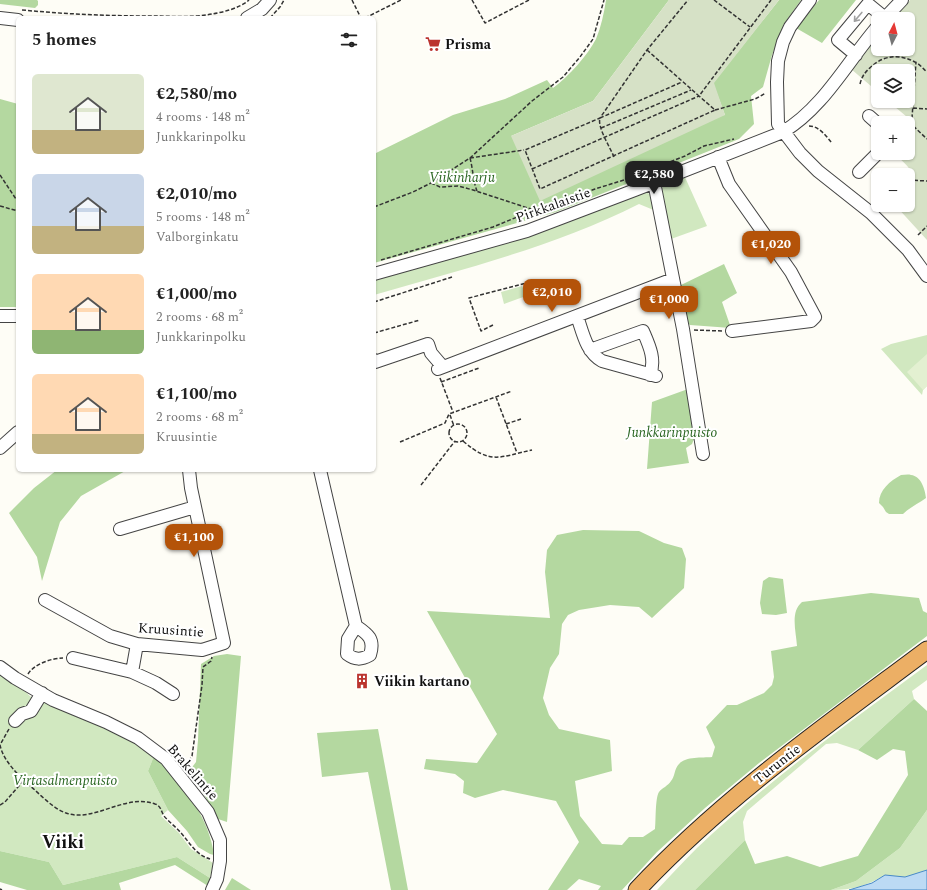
<!DOCTYPE html>
<meta charset="utf-8">
<style>
:root{--surface:#fff;--page:#f6f6f6;--text:#222;--muted:#767676;--accent:#b45309}
body{margin:0;font-family:Spectral,serif;background:var(--page);color:var(--text);height:100vh;display:flex;flex-direction:column;font-size:15px;white-space:nowrap}
*{box-sizing:border-box;margin:0}
p{font-size:13px;color:var(--muted)}
.icon{flex:none;width:22px;height:22px;fill:none;stroke:currentColor;stroke-width:2;stroke-linecap:round;stroke-linejoin:round}
.map{position:relative;flex:1;overflow:hidden}
.details{position:absolute;left:16px;top:16px;width:360px;height:456px;display:flex;flex-direction:column;background:var(--surface);border-radius:6px;box-shadow:0 1px 3px #0004}
.details>*{flex:none}
.needle{width:26px;rotate:6deg}
.controls{position:absolute;left:871px;top:12px;display:grid;gap:8px}
.controls a{display:grid;place-items:center;width:44px;height:44px;border-radius:6px;background:var(--surface);box-shadow:0 1px 3px #0004;font-size:20px}
.price{position:absolute;translate:-50% -34px;padding:0 9px;border-radius:8px;background:var(--accent);color:#fff;font-size:13px;line-height:26px;filter:drop-shadow(0 1px 2px #0008)}
.price::after{content:'';position:absolute;left:50%;top:24px;width:12px;height:9px;margin-left:-6px;background:inherit;clip-path:polygon(0 0,100% 0,50% 100%)}
.price.active{background:#222;color:#fff}
ul{padding:0;list-style:none}
li{display:flex;align-items:center;gap:12px;height:100px;padding:0 16px}
li span{display:grid;place-items:center;flex:none;width:112px;height:80px;border-radius:6px;color:#555}
li>.icon{margin-inline-start:auto}
span .icon{width:48px;height:48px;fill:#fffc;stroke-width:1}
li b{font-size:17px}
h2{display:flex;justify-content:space-between;align-items:center;height:48px;padding:0 16px;font-size:17px}
.map>svg:first-child{display:block}
.green{fill:#d1e8c0}
.forest{fill:#b4d8a0}
.cemetery{fill:#d6e1c6}
.pitch{fill:#e3f0d1}
.water{fill:#bcdaf4;stroke:#4789c7}
.lines{fill:none;stroke-linecap:round;stroke-linejoin:round}
.minor-casing{stroke:#444;stroke-width:14}
.highway-casing{stroke:#222;stroke-width:19}
.path{stroke:#333;stroke-width:1.5;stroke-dasharray:4 2;stroke-linecap:butt}
.minor{stroke:#fff;stroke-width:12}
.highway{stroke:#ecaf65;stroke-width:17}
.oneway{stroke:#a0a0a0}
.labels{text-anchor:middle;dominant-baseline:central;stroke-width:4;stroke-linejoin:round;paint-order:stroke}
.poi-label{font-size:14px;font-weight:bold;fill:#111;stroke:#fff;text-anchor:start}
.park-label{font-size:14px;font-style:italic;fill:#2b6723;stroke:#fff}
.street-label{font-size:14px;fill:#111;stroke:#fff}
.district-label{font-size:18px;font-weight:bold;fill:#111;stroke:#fff}
</style>
<div class="map">
<svg width="927" height="890" viewBox="0 0 927 890">
<rect width="100%" height="100%" fill="#fefdf6"/>
<path class="green" d="M684,175L707,226L671,239L662,188L664,185Z
M644,191L651,195L656,211L639,204C556,246 464,269 374,295V278Z
M522,286L526,296L504,304L501,292Z
M927,335V386L923,390L922,395L881,349L891,344Z
M927,665V680L912,691L914,699L858,750L837,743L826,744L747,811L743,822L745,840L695,890H657C670,876 683,862 697,848C768,781 848,723 927,665Z
M0,674L27,693C31,699 40,700 46,703C70,715 96,722 121,733C132,739 143,748 154,756L148,771L168,810L161,816L179,833L191,849L213,863L210,878L177,857L63,885L49,862L0,851Z
M927,810V870L905,878L885,875C867,886 852,890 831,890L856,881L900,848Z"/>
<path class="forest" d="M0,0H37L38,1V5L35,8L0,4Z
M606,0H669L593,101L511,136L725,115L713,83L779,0H801L784,24L772,55L763,87L751,96L754,124L739,139L556,212L374,263V154L453,115L505,99L547,80L553,88C569,76 587,56 596,39C601,27 604,13 606,0Z
M819,0H856L822,43L796,28Z
M0,99L18,104V307H0Z
M724,264L737,293L722,302L731,328L690,325L687,323L681,285Z
M688,389L695,436L692,444L686,448L689,463L647,469L652,402Z
M57,470H127L81,496L60,522L42,581L37,557L9,513L34,488Z
M901,475C904,475 908,474 911,475C921,476 925,489 926,498C918,504 910,507 903,514H889L886,512L883,507L879,503C879,490 890,481 901,475Z
M583,530L639,531L664,543L682,548L686,559L684,588L652,618L639,607L610,605L579,610L568,615L562,624L559,654L550,668L543,698L549,715L559,729L610,740L612,771L575,781L580,816L602,844L622,845L629,837H643L655,829C656,821 655,798 659,792C662,788 668,786 671,781C675,777 674,769 679,764C686,756 702,758 712,757L715,747L706,727L727,705H737L764,693L772,685L774,677L771,651L797,646C796,631 790,612 802,602L871,593L919,598L923,611L927,613V636L759,763L705,808L657,852L622,890H598L601,886L579,879L567,890H548L579,842L556,801L503,790L475,798L463,793L464,781L455,774L424,769L426,759L477,763L497,734L427,611L550,618L545,572L547,550L557,535Z
M769,577L783,579L787,613L776,615L762,614L760,603L763,581Z
M227,654L241,656L227,822L218,819L190,770L196,762L198,740L201,664L214,656Z
M914,699L927,711V810L900,848L856,881L831,890H695L745,840L755,864L787,856L820,867L858,856L908,775L905,751L893,749L877,760L858,750Z
M378,729L408,890H391L368,772L322,777L317,733Z
M154,756C181,781 209,816 214,855L210,854L198,847L187,831L168,810L148,771Z
M0,851L49,862L63,885L177,857L210,878L208,886L175,865L119,883L121,890H27L0,882Z
M232,878L251,890H225Z"/>
<path class="cemetery" d="M669,0H779L714,83L725,115L540,201L511,136L593,101Z
M910,0H927V240L895,205H908V192C924,177 905,164 894,153H908V123H902L907,117L888,101H908V71H878V92L851,69L878,35V49H908V19H893Z"/>
<path class="pitch" d="M927,354V386L923,390L907,372Z"/>
<path class="water" d="M927,870V890H849L872,883L885,875L905,877Z"/>
<g class="lines">
<defs>
<path id="minor" d="M810,0L790,27L783,42L778,61L777,82L778,124L800,153L818,171L871,213L908,250L927,276
M0,18L18,20
M247,18L262,9L270,0
M884,19L902,0
M856,55L838,40L868,4L885,18
M869,116L878,124
M718,157L729,184L791,272L814,315L815,317L811,321L732,331
M859,172L878,153
M654,182L683,329L703,454
M374,274L527,231L635,190L783,132C824,107 847,62 878,26
M0,316H18
M577,316C583,333 586,352 602,361L656,376
M590,350L643,331C649,345 656,359 650,375
M374,360L375,362L428,344L431,353L443,367
M438,369L673,279
M0,448L18,432
M320,470L356,626C368,634 375,639 370,655C361,660 355,660 347,654L348,639L356,626
M120,529L195,507
M45,600L110,636L137,644L202,650L224,643L191,488L189,470
M73,658L132,672L156,683L173,694
M0,667L15,678L53,700L106,722L138,738L166,759L208,812L220,840V861L217,879L212,890
M132,672L137,644
M15,721L22,714L31,711L42,693"/>
<path id="highway" d="M637,890C723,798 827,725 927,650"/>
</defs>
<use href="#minor" class="minor-casing"/>
<use href="#highway" class="highway-casing"/>
<path class="path" d="M352,0L361,18
M472,0L485,23L529,0
M714,0L750,27
M22,10C65,14 108,16 151,16C171,16 192,18 212,14C224,12 240,8 249,0
M270,18L280,7L284,0
M365,18L401,0
M647,50L699,96L771,0
M860,84C862,76 865,72 872,66C884,55 900,54 915,62C920,64 923,69 927,72
M913,108L927,109
M715,110L755,99L766,93
M909,122L927,139
M908,123L912,118L916,62
M809,126C819,126 826,136 832,143
M601,128L691,90
M614,157C610,147 597,127 600,118L682,82
M470,158L524,150
M470,158C473,169 473,181 477,191
M532,169L699,96L715,110L540,189L525,150L600,118L647,50L688,0
M0,175L18,202
M908,180L927,181
M431,183L440,187L458,186L473,190L534,210L539,215
M0,206L18,211
M374,207L413,192L431,183L470,158L532,101L563,77L580,57L593,39L604,0
M918,235L927,226
M381,260L493,227L534,210L561,202L595,189L624,180L685,156L704,146L734,139
M374,302L452,277
M493,325L481,331L469,298L534,281
M694,330L722,331
M374,333L420,320
M440,378L453,412
M441,382L479,368
M496,397L517,453
M450,415L454,426
M506,424L521,419
M449 433a9 9 0 1 1 18 0a9 9 0 1 1-18 0Z
M463,441C491,465 499,457 532,450
M400,442L445,423L449,414L512,391
M421,485L455,441
M28,674C34,664 52,658 63,658
M9,729L0,745C3,760 17,774 28,784C40,794 52,808 66,813C94,823 125,793 155,804C161,806 161,811 164,816C169,822 176,827 181,833C190,843 196,855 210,859
M185,766L192,756L202,685L203,667L211,661L212,657
M0,805L5,802L24,780
M0,889L2,890"/>
<use href="#minor" class="minor"/>
<use href="#highway" class="highway"/>
</g>
<defs><path id="oneway-shaft" d="M-6 0H5M1.5-3L5.5 0L1.5 3" fill="none" stroke-width="1.6" stroke-linecap="round" stroke-linejoin="round"/></defs>
<use class="oneway" href="#oneway-shaft" transform="translate(858 17) rotate(130)"/>
<defs>
<symbol id="supermarket-bare" viewBox="-9 -9 18 18"><path d="M-6-5.5h2.5l.6 2H6L4.5 2H-2.5L-4.4-4H-6ZM-1.5 3.2a1.3 1.3 0 1 0 .1 0ZM3 3.2a1.3 1.3 0 1 0 .1 0Z" fill="#bb342f" stroke="#fff" stroke-width="2.5" paint-order="stroke"/></symbol>
<symbol id="building-bare" viewBox="-9 -9 18 18"><path d="M-4-6H4V6H1V3H-1V6H-4ZM-2.5-4.3h1.7v1.8h-1.7ZM.8-4.3h1.7v1.8H.8ZM-2.5-1h1.7V.8h-1.7ZM.8-1h1.7V.8H.8Z" fill="#bb342f" stroke="#fff" stroke-width="2.5" paint-order="stroke"/></symbol>
</defs>
<g fill-rule="evenodd">
<use href="#supermarket-bare" x="422" y="33" width="22" height="22"/>
<use href="#building-bare" x="351" y="670" width="22" height="22"/>
</g>
<g class="labels">
<g class="poi-label">
<text x="445" y="44">Prisma</text>
<text x="374" y="681">Viikin kartano</text>
</g>
<g class="park-label">
<text x="462" y="177">Viikinharju</text>
<text x="672" y="432">Junkkarinpuisto</text>
<text x="65" y="780">Virtasalmenpuisto</text>
</g>
<g class="street-label">
<text transform="translate(553 205) rotate(-20)">Pirkkalaistie</text>
<text transform="translate(171 630) rotate(4)">Kruusintie</text>
<text transform="translate(777 764) rotate(-38)">Turuntie</text>
<text transform="translate(193 772) rotate(49)">Brakelintie</text>
</g>
<g class="district-label">
<text x="63" y="842">Viiki</text>
</g>
</g>
</svg>
<div class="controls">
<a><svg class="needle" viewBox="-14 -14 28 28"><path d="M0-13l5 13h-10z" fill="#e53935"/><path d="M0 13l5-13h-10z" fill="#767676"/></svg></a>
<a><svg class="icon" aria-label="layers" viewBox="0 0 24 24"><path d="M12 4l9 5-9 5-9-5zM3 14l9 5 9-5"/></svg></a>
<a>+</a>
<a>−</a>
</div>
<b class="price active" style="left:654px;top:195px">€2,580</b>
<b class="price" style="left:771px;top:265px">€1,020</b>
<b class="price" style="left:552px;top:313px">€2,010</b>
<b class="price" style="left:669px;top:320px">€1,000</b>
<b class="price" style="left:194px;top:558px">€1,100</b>
<section class="details">
<h2>5 homes<svg class="icon" aria-label="filters" viewBox="0 0 24 24"><path d="M4 7h16M4 17h16"/><circle cx="9" cy="7" r="2"/><circle cx="15" cy="17" r="2"/></svg></h2>
<ul>
<li><span style="background:linear-gradient(#dfe7d0 70%,#c2b280 0)"><svg class="icon" aria-label="home" viewBox="0 0 24 24"><path d="M3 11l9-7 9 7M6 9v11h12V9"/></svg></span><div><b>€2,580/mo</b><p>4 rooms · 148 m²</p><p>Junkkarinpolku</p></div></li>
<li><span style="background:linear-gradient(#c9d6e8 65%,#c2b280 0)"><svg class="icon" aria-label="home" viewBox="0 0 24 24"><path d="M3 11l9-7 9 7M6 9v11h12V9"/></svg></span><div><b>€2,010/mo</b><p>5 rooms · 148 m²</p><p>Valborginkatu</p></div></li>
<li><span style="background:linear-gradient(#ffd9b3 70%,#8fb573 0)"><svg class="icon" aria-label="home" viewBox="0 0 24 24"><path d="M3 11l9-7 9 7M6 9v11h12V9"/></svg></span><div><b>€1,000/mo</b><p>2 rooms · 68 m²</p><p>Junkkarinpolku</p></div></li>
<li><span style="background:linear-gradient(#ffd9b3 75%,#c2b280 0)"><svg class="icon" aria-label="home" viewBox="0 0 24 24"><path d="M3 11l9-7 9 7M6 9v11h12V9"/></svg></span><div><b>€1,100/mo</b><p>2 rooms · 68 m²</p><p>Kruusintie</p></div></li>
</ul>
</section>
</div>
